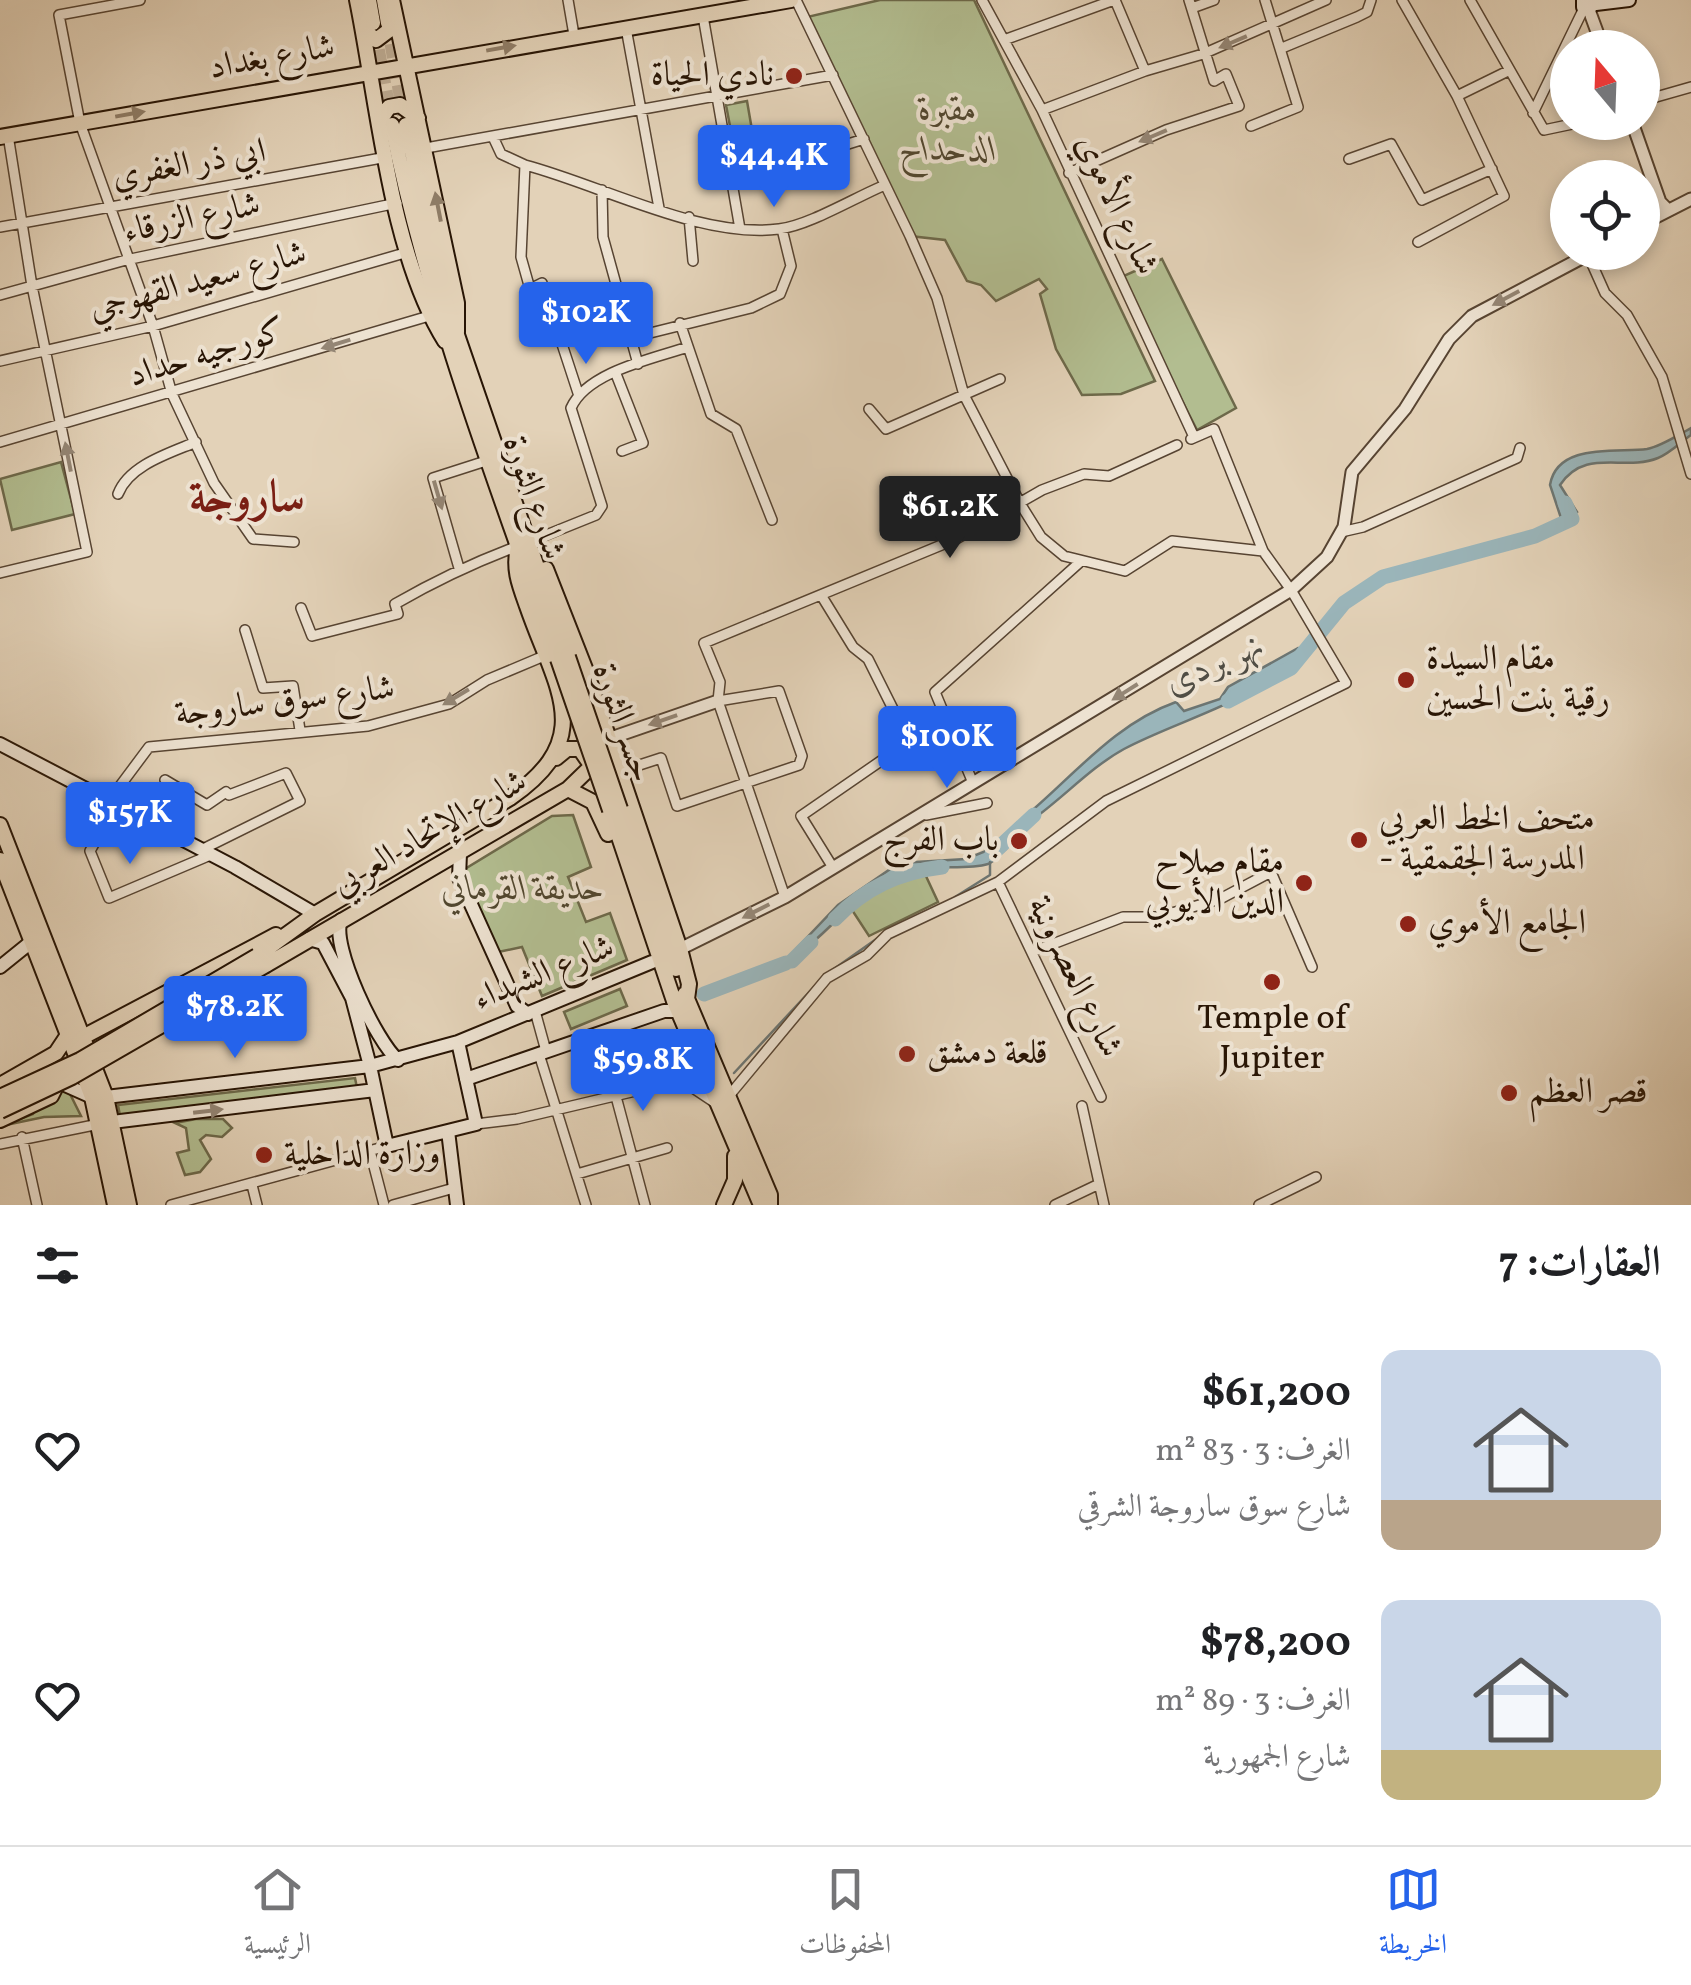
<!DOCTYPE html>
<html lang="ar">
<meta charset="utf-8">
<style>
:root{--surface:#fff;--page:#f6f6f6;--text:#202124;--muted:#757577;--line:#e0e0e0;--accent:#2563eb}
body{margin:0;font-family:Vollkorn,Amiri,serif;background:var(--page);color:var(--text);direction:rtl;height:100vh;display:flex;flex-direction:column;font-size:38px;white-space:nowrap}
*{box-sizing:border-box;margin:0}
p{font-size:32px;color:var(--muted)}
.icon{flex:none;width:55px;height:55px;fill:none;stroke:currentColor;stroke-width:2;stroke-linecap:round;stroke-linejoin:round}
.map{position:relative;height:1205px;overflow:hidden;direction:ltr}
.drawer{display:flex;flex-direction:column;background:var(--surface);flex:1}
.drawer>*{flex:none}
.needle{width:65px;rotate:341deg}
.tools{position:absolute;left:1550px;top:30px;display:grid;gap:20px}
.tools a{display:grid;place-items:center;width:110px;height:110px;border-radius:50%;background:var(--surface);box-shadow:0 5px 15px #0003;font-size:50px}
.price{position:absolute;translate:-50% -85px;padding:0 22px;border-radius:10px;background:var(--accent);color:#fff;font-size:32px;line-height:65px;filter:drop-shadow(0 2px 5px #0008)}
.price::after{content:'';position:absolute;left:50%;top:60px;width:30px;height:22px;margin-left:-15px;background:inherit;clip-path:polygon(0 0,100% 0,50% 100%)}
.price.active{background:#222;color:#fff}
ul{padding:0;list-style:none}
li{display:flex;align-items:center;gap:30px;height:250px;padding:0 30px}
li span{display:grid;place-items:center;flex:none;width:280px;height:200px;border-radius:20px;color:#555}
li>.icon{margin-inline-start:auto}
span .icon{width:120px;height:120px;fill:#fffc;stroke-width:1}
li b{font-size:42px}
h2{display:flex;justify-content:space-between;align-items:center;height:120px;padding:0 30px;font-size:42px}
.menu{display:flex;justify-content:space-around;align-items:center;height:140px;border-top:2px solid var(--line);background:var(--surface);font-size:28px;color:var(--muted)}
.menu a{display:grid;justify-items:center;gap:5px}
.menu .active{color:var(--accent)}
.map>svg:first-child{display:block}
.green{fill:#b2bd90;stroke:#6d694a;stroke-width:2.5}
.water{fill:#9ab5ba;stroke:#6c7572;stroke-width:2.5}
.lines{fill:none;stroke-linecap:round;stroke-linejoin:round}
.stream{stroke:#6c7572;stroke-width:2.5}
.river{stroke:#9ab5ba;stroke-width:15}
.trunk-tunnel{stroke:#beac94;stroke-width:14;stroke-dasharray:14 7;stroke-linecap:butt}
.minor-casing{stroke:#574432;stroke-width:12}
.tertiary-casing{stroke:#574432;stroke-width:15}
.secondary-casing{stroke:#281505;stroke-width:16}
.primary-casing{stroke:#281505;stroke-width:18}
.trunk-casing{stroke:#281505;stroke-width:18}
.minor{stroke:#ede2d1;stroke-width:9}
.tertiary{stroke:#ede2d1;stroke-width:11}
.secondary{stroke:#ede2d1;stroke-width:12}
.primary{stroke:#e3d2b8;stroke-width:14}
.trunk{stroke:#e3d2b8;stroke-width:14}
.trunk-bridge-casing{stroke:#281505;stroke-width:18;stroke-linecap:butt}
.trunk-bridge{stroke:#e3d2b8;stroke-width:14}
.oneway{fill:#948675}
.oneway2{fill:#8f7d67}
.poi-dot{fill:#8f2418;stroke:#ede2d1;stroke-width:4}
.labels{text-anchor:middle;dominant-baseline:central;stroke-width:8;stroke-linejoin:round;paint-order:stroke}
.street-label{font-size:35px;fill:#281505;stroke:#ede2d1}
.poi-label{font-size:35px;fill:#281505;stroke:#ede2d1;text-anchor:start}
.park-label{font-size:35px;font-style:italic;fill:#51472f;stroke:#ede2d1}
.water-label{font-size:38px;font-style:italic;fill:#504d44;stroke:#ede2d1}
.district-label{font-size:45px;font-weight:bold;fill:#7a1f14;stroke:#ede2d1}
</style>
<div class="map">
<svg width="1691" height="1205" viewBox="0 0 1691 1205">
<rect width="100%" height="100%" fill="#e3d2b8"/>
<filter id="stains"><feTurbulence type="fractalNoise" baseFrequency=".002" numOctaves="4"/><feColorMatrix values="0 0 0 0 .2 0 0 0 0 .09 0 0 0 0 .02 0 0 0 .5 -.17"/></filter>
<radialGradient id="worn" r=".72"><stop offset=".6" stop-color="#630" stop-opacity="0"/><stop offset="1" stop-color="#630" stop-opacity=".3"/></radialGradient>
<path class="green" d="M880,0H974L1155,381L1121,394L1082,395L1056,349L1040,294L1047,289L1039,279L996,301L981,285L967,281L945,240L910,236L807,17Z
M747,101L757,159L737,163L726,105Z
M1162,259L1236,408L1197,430L1119,278Z
M61,462L75,514L12,530L0,479Z
M573,815L591,867L568,877L586,922L610,913L627,960L542,996L522,947L498,952L460,872L552,816Z
M925,874L938,902L869,936L852,910C871,891 898,875 925,874Z
M620,989L627,1006L571,1029L564,1012Z
M355,1078L357,1088L120,1116L118,1105Z
M61,1089L70,1094L81,1116L44,1117L1,1126L33,1114L39,1100Z
M196,1119H223L232,1128L222,1137L206,1135L200,1140L211,1159L200,1172L185,1175L177,1153L189,1150L186,1128L175,1123Z"/>
<path class="water" d="M1691,428V435C1681,442 1669,454 1658,458C1623,472 1586,447 1560,485L1577,512L1556,526L1561,518L1550,485C1557,442 1618,453 1647,449C1662,446 1678,435 1691,428Z
M1298,648L1305,650C1265,699 1180,719 1124,749C1091,767 1063,798 1032,820L1023,833L1016,824C1069,782 1111,725 1176,702L1184,711L1220,699L1228,687Z
M998,839L1005,842L1006,849C1001,853 993,863 988,864C965,871 929,863 904,873C859,890 836,925 799,954L797,948L838,905L899,863L966,859L986,851Z"/>
<g class="lines">
<path class="stream" d="M955,897L990,875V862
M888,930L908,920
M831,971L882,935
M734,1073L825,975"/>
<path class="river" d="M1228,701L1291,668L1344,603L1383,577L1535,536L1572,519L1565,503
M992,854L1034,815
M835,919C865,888 899,872 942,867
M792,961L811,942
M704,994L786,963"/>
<path class="trunk-tunnel" d="M388,23L404,115
M374,29L390,116"/>
<defs>
<path id="minor" d="M140,0L59,15L80,123L153,326L172,394L214,483L253,539L294,542
M568,0L574,35
M982,0L1042,110L1194,437
M1115,0L1145,71
M1402,0L1457,96L1504,196L1418,242
M1470,0L1544,130L1582,122
M1192,8L1214,0
M703,16L740,229
M626,28L659,208
M1004,40L1114,0
M1282,48L1357,17L1367,12L1371,0
M1457,96L1508,71
M1642,101L1691,87
M1042,110L1145,71L1203,54L1326,0
M1533,113L1584,8
M1251,126L1298,107L1265,0
M494,139L501,154L525,165C601,185 701,239 779,229C808,226 856,197 885,185
M426,148L833,75
M1349,159L1391,144L1422,200L1492,169
M525,165L521,257L530,289L542,283L578,393
M731,170L810,156L864,139
M1069,173L1166,130L1239,106L1226,74L1214,81L1189,0
M602,190L603,237L638,364
M689,217L693,261
M0,227L387,157
M1588,255L1605,293L1627,315L1662,377L1691,474
M0,295L126,260L397,203
M680,323L711,414L736,429L772,520
M630,338L751,308L780,294L791,266L782,229
M0,361L153,326L408,252
M616,374L643,443L622,451
M869,409L886,429L1000,379
M1191,439L1214,429L1263,551
M0,442L429,316
M118,494C129,465 170,453 196,442
M1341,532L1363,527L1517,458L1520,448
M529,542L596,515L602,506L571,408C587,372 652,359 688,347
M459,568L433,478L489,460
M0,573L87,552L32,286L8,135
M821,595L853,647L868,659L909,741
M301,608L312,636L398,614L395,604C435,581 475,562 518,546
M245,630L263,688L293,686L300,730
M618,772L661,758L677,806L799,765L802,756L779,691L718,701
M165,780L207,805L226,792L229,795L286,773L300,801L201,850
M973,783L935,692L1079,563
M108,802L149,747L368,726L449,704L487,680L544,656
M115,806L90,851L109,898L208,856
M926,815L987,803
M832,866L801,816L943,718
M998,882L1101,1097
M785,897L718,701L720,682L704,643L956,539L1042,490L1084,474L1109,476L1177,445
M1032,952L1123,917H1158L1220,899L1271,872L1312,967
M535,1011L546,1051
M599,1033L645,1205
M539,1054L586,1205
M728,1097L827,978L867,955L888,934L998,882L1106,801L1346,683L1291,590L1263,551L1172,541L1125,571L1064,556L1041,537L1021,505L964,395L937,298L910,236L796,0
M1082,1106L1104,1205
M476,1124L517,1119L665,1084L693,1088L714,1102
M22,1137L37,1205
M0,1144L99,1124
M370,1151L384,1205
M577,1174L667,1148
M252,1185L257,1205
M171,1205L387,1146
M393,1205L454,1188
M1055,1205L1097,1185
M1259,1205L1316,1177"/>
<path id="tertiary" d="M1589,10L1603,48
M1632,122L1660,202L1667,209
M1642,224L1691,199
M608,739L718,701
M680,949L785,897L1291,590L1327,557L1344,527L1352,472L1405,409L1449,339L1472,316L1593,252"/>
<path id="secondary" d="M1583,0V7L1589,10L1595,0
M1596,4L1629,0
M0,744L235,867L315,914
M460,853L459,878L517,1006L528,1014
M341,920C330,945 377,1043 398,1060
M0,967L31,942
M458,1042L476,1124L387,1146L370,1066L458,1042L652,962
M466,1079L664,1011H677
M56,1081L92,1097H106L370,1066L352,998L323,943L309,939
M104,1123L375,1090
M448,1131L457,1205"/>
<path id="primary" d="M357,0C378,103 390,253 445,341
M392,0L457,303V332
M363,29L376,40L396,25
M379,122L389,107L400,105L418,118
M0,137L791,0
M0,825L106,1097L129,1205
M0,860L92,1097L115,1205"/>
<path id="trunk" d="M369,0L373,23
M384,0L388,23
M392,125C429,309 496,483 558,659
M406,125L446,303L568,657
M546,569L586,671L680,949L689,984L687,999
M556,758L567,749H580L591,765
M568,789L593,802L608,834
M620,809L676,969
M610,810L674,1001L761,1205
M257,956L315,914L510,798C598,737 556,690 527,606C519,584 513,569 518,546
M266,965L568,789L600,758
M685,994L770,1195V1205
M83,1037L276,935
M0,1085L56,1053L68,1035
M0,1120L51,1096L55,1088L51,1074L35,1067
M724,1205L735,1180V1156"/>
</defs>
<use href="#minor" class="minor-casing"/>
<use href="#tertiary" class="tertiary-casing"/>
<use href="#secondary" class="secondary-casing"/>
<use href="#primary" class="primary-casing"/>
<use href="#trunk" class="trunk-casing"/>
<use href="#minor" class="minor"/>
<use href="#tertiary" class="tertiary"/>
<use href="#secondary" class="secondary"/>
<use href="#primary" class="primary"/>
<use href="#trunk" class="trunk"/>
<defs>
<path id="trunk-bridge" d="M568,657L620,809
M558,659L610,810
M0,1097L80,1060L257,956
M0,1111L72,1077L266,965"/>
</defs>
<use href="#trunk-bridge" class="trunk-bridge-casing"/>
<use href="#trunk-bridge" class="trunk-bridge"/>
</g>
<defs><path id="oneway-solid" d="M-6-.8H1V-3.2L6.5 0L1 3.2V.8H-6Z" transform="scale(2.5)"/></defs>
<g class="oneway">
<use href="#oneway-solid" transform="translate(1233 42) rotate(157)"/>
<use href="#oneway-solid" transform="translate(1153 136) rotate(157)"/>
<use href="#oneway-solid" transform="translate(1506 298) rotate(152)"/>
<use href="#oneway-solid" transform="translate(336 344) rotate(163)"/>
<use href="#oneway-solid" transform="translate(68 457) rotate(-101)"/>
<use href="#oneway-solid" transform="translate(438 495) rotate(74)"/>
<use href="#oneway-solid" transform="translate(1125 692) rotate(148)"/>
<use href="#oneway-solid" transform="translate(456 697) rotate(149)"/>
<use href="#oneway-solid" transform="translate(663 720) rotate(161)"/>
<use href="#oneway-solid" transform="translate(756 911) rotate(153)"/>
<use href="#oneway-solid" transform="translate(208 1111) rotate(-7)"/>
</g>
<g class="oneway2">
<use href="#oneway-solid" transform="translate(501 48) rotate(-10)"/>
<use href="#oneway-solid" transform="translate(130 114) rotate(-10)"/>
<use href="#oneway-solid" transform="translate(438 207) rotate(-101)"/>
</g>
<g class="poi-dot">
<circle cx="794" cy="76" r="10"/>
<circle cx="1406" cy="680" r="10"/>
<circle cx="1359" cy="840" r="10"/>
<circle cx="1019" cy="841" r="10"/>
<circle cx="1304" cy="883" r="10"/>
<circle cx="1408" cy="924" r="10"/>
<circle cx="1272" cy="982" r="10"/>
<circle cx="907" cy="1054" r="10"/>
<circle cx="1509" cy="1093" r="10"/>
<circle cx="264" cy="1155" r="10"/>
</g>
<g class="labels">
<g class="street-label">
<text transform="translate(272 58) rotate(-10)">شارع بغداد</text>
<text transform="translate(189 165) rotate(-10)">ابي ذر الغفري</text>
<text transform="translate(1116 205) rotate(65)">شارع الأموي</text>
<text transform="translate(192 219) rotate(-12)">شارع الزرقاء</text>
<text transform="translate(198 282) rotate(-15)">شارع سعيد القهوجي</text>
<text transform="translate(207 354) rotate(-17)">كورجيه حداد</text>
<text transform="translate(533 498) rotate(71)">شارع الثورة</text>
<text transform="translate(285 702) rotate(-7)">شارع سوق ساروجة</text>
<text transform="translate(622 723) rotate(71)">جسر الثورة</text>
<text transform="translate(430 834) rotate(-30)">شارع الإتحاد العربي</text>
<text transform="translate(544 974) rotate(-22)">شارع الشهداء</text>
<text transform="translate(1074 977) rotate(64)">شارع العصرونية</text>
</g>
<g class="poi-label">
<text x="774" y="76" text-anchor="end">نادي الحياة</text>
<text x="1426" y="660">مقام السيدة<tspan x="1426" dy="40">رقية بنت الحسين</tspan></text>
<text x="1379" y="820">متحف الخط العربي<tspan x="1379" dy="40">- المدرسة الجقمقية</tspan></text>
<text x="999" y="841" text-anchor="end">باب الفرج</text>
<text x="1284" y="863" text-anchor="end">مقام صلاح<tspan x="1284" dy="40">الدين الأيوبي</tspan></text>
<text x="1428" y="924">الجامع الأموي</text>
<text x="1272" y="1019" text-anchor="middle">Temple of<tspan x="1272" dy="40">Jupiter</tspan></text>
<text x="927" y="1054">قلعة دمشق</text>
<text x="1529" y="1093">قصر العظم</text>
<text x="284" y="1155">وزارة الداخلية</text>
</g>
<g class="park-label">
<text x="948" y="111">مقبرة<tspan x="948" dy="40">الدحداح</tspan></text>
<text x="523" y="890">حديقة القرماني</text>
</g>
<g class="water-label">
<text transform="translate(1215 665) rotate(-24)">نهر بردى</text>
</g>
<g class="district-label">
<text x="247" y="499">ساروجة</text>
</g>
</g>
<rect width="100%" height="100%" filter="url(#stains)"/>
<rect width="100%" height="100%" fill="url(#worn)"/>
</svg>
<div class="tools">
<a><svg class="needle" viewBox="-14 -14 28 28"><path d="M0-13l5 13h-10z" fill="#e53935"/><path d="M0 13l5-13h-10z" fill="#757577"/></svg></a>
<a><svg class="icon" aria-label="locate" viewBox="0 0 24 24"><circle cx="12" cy="12" r="6"/><path d="M12 2v4M12 18v4M2 12h4M18 12h4"/></svg></a>
</div>
<b class="price" style="left:774px;top:210px">$44.4K</b>
<b class="price" style="left:586px;top:367px">$102K</b>
<b class="price active" style="left:950px;top:561px">$61.2K</b>
<b class="price" style="left:947px;top:791px">$100K</b>
<b class="price" style="left:130px;top:867px">$157K</b>
<b class="price" style="left:235px;top:1061px">$78.2K</b>
<b class="price" style="left:643px;top:1114px">$59.8K</b>
</div>
<section class="drawer">
<h2>العقارات: 7<svg class="icon" aria-label="filters" viewBox="0 0 24 24"><path d="M4 7h16M4 17h16"/><circle cx="9" cy="7" r="2"/><circle cx="15" cy="17" r="2"/></svg></h2>
<ul>
<li><span style="background:linear-gradient(#c9d6e8 75%,#b9a48a 0)"><svg class="icon" aria-label="home" viewBox="0 0 24 24"><path d="M3 11l9-7 9 7M6 9v11h12V9"/></svg></span><div><b>$61,200</b><p>الغرف: 3 · 83 m²</p><p>شارع سوق ساروجة الشرقي</p></div><svg class="icon" aria-label="heart" viewBox="0 0 24 24"><path d="M12 20l-8-8c-3-5 5-10 8-4 3-6 11-1 8 4z"/></svg></li>
<li><span style="background:linear-gradient(#c9d6e8 75%,#c2b280 0)"><svg class="icon" aria-label="home" viewBox="0 0 24 24"><path d="M3 11l9-7 9 7M6 9v11h12V9"/></svg></span><div><b>$78,200</b><p>الغرف: 3 · 89 m²</p><p>شارع الجمهورية</p></div><svg class="icon" aria-label="heart" viewBox="0 0 24 24"><path d="M12 20l-8-8c-3-5 5-10 8-4 3-6 11-1 8 4z"/></svg></li>
</ul>
</section>
<nav class="menu">
<a class="active"><svg class="icon" aria-label="map" viewBox="0 0 24 24"><path d="M3 6l6-2 6 2 6-2v14l-6 2-6-2-6 2zM9 4v14M15 6v14"/></svg>الخريطة</a>
<a><svg class="icon" aria-label="saved" viewBox="0 0 24 24"><path d="M7 4h10v16l-5-4-5 4z"/></svg>المحفوظات</a>
<a><svg class="icon" aria-label="home" viewBox="0 0 24 24"><path d="M3 11l9-7 9 7M6 9v11h12V9"/></svg>الرئيسية</a>
</nav>
